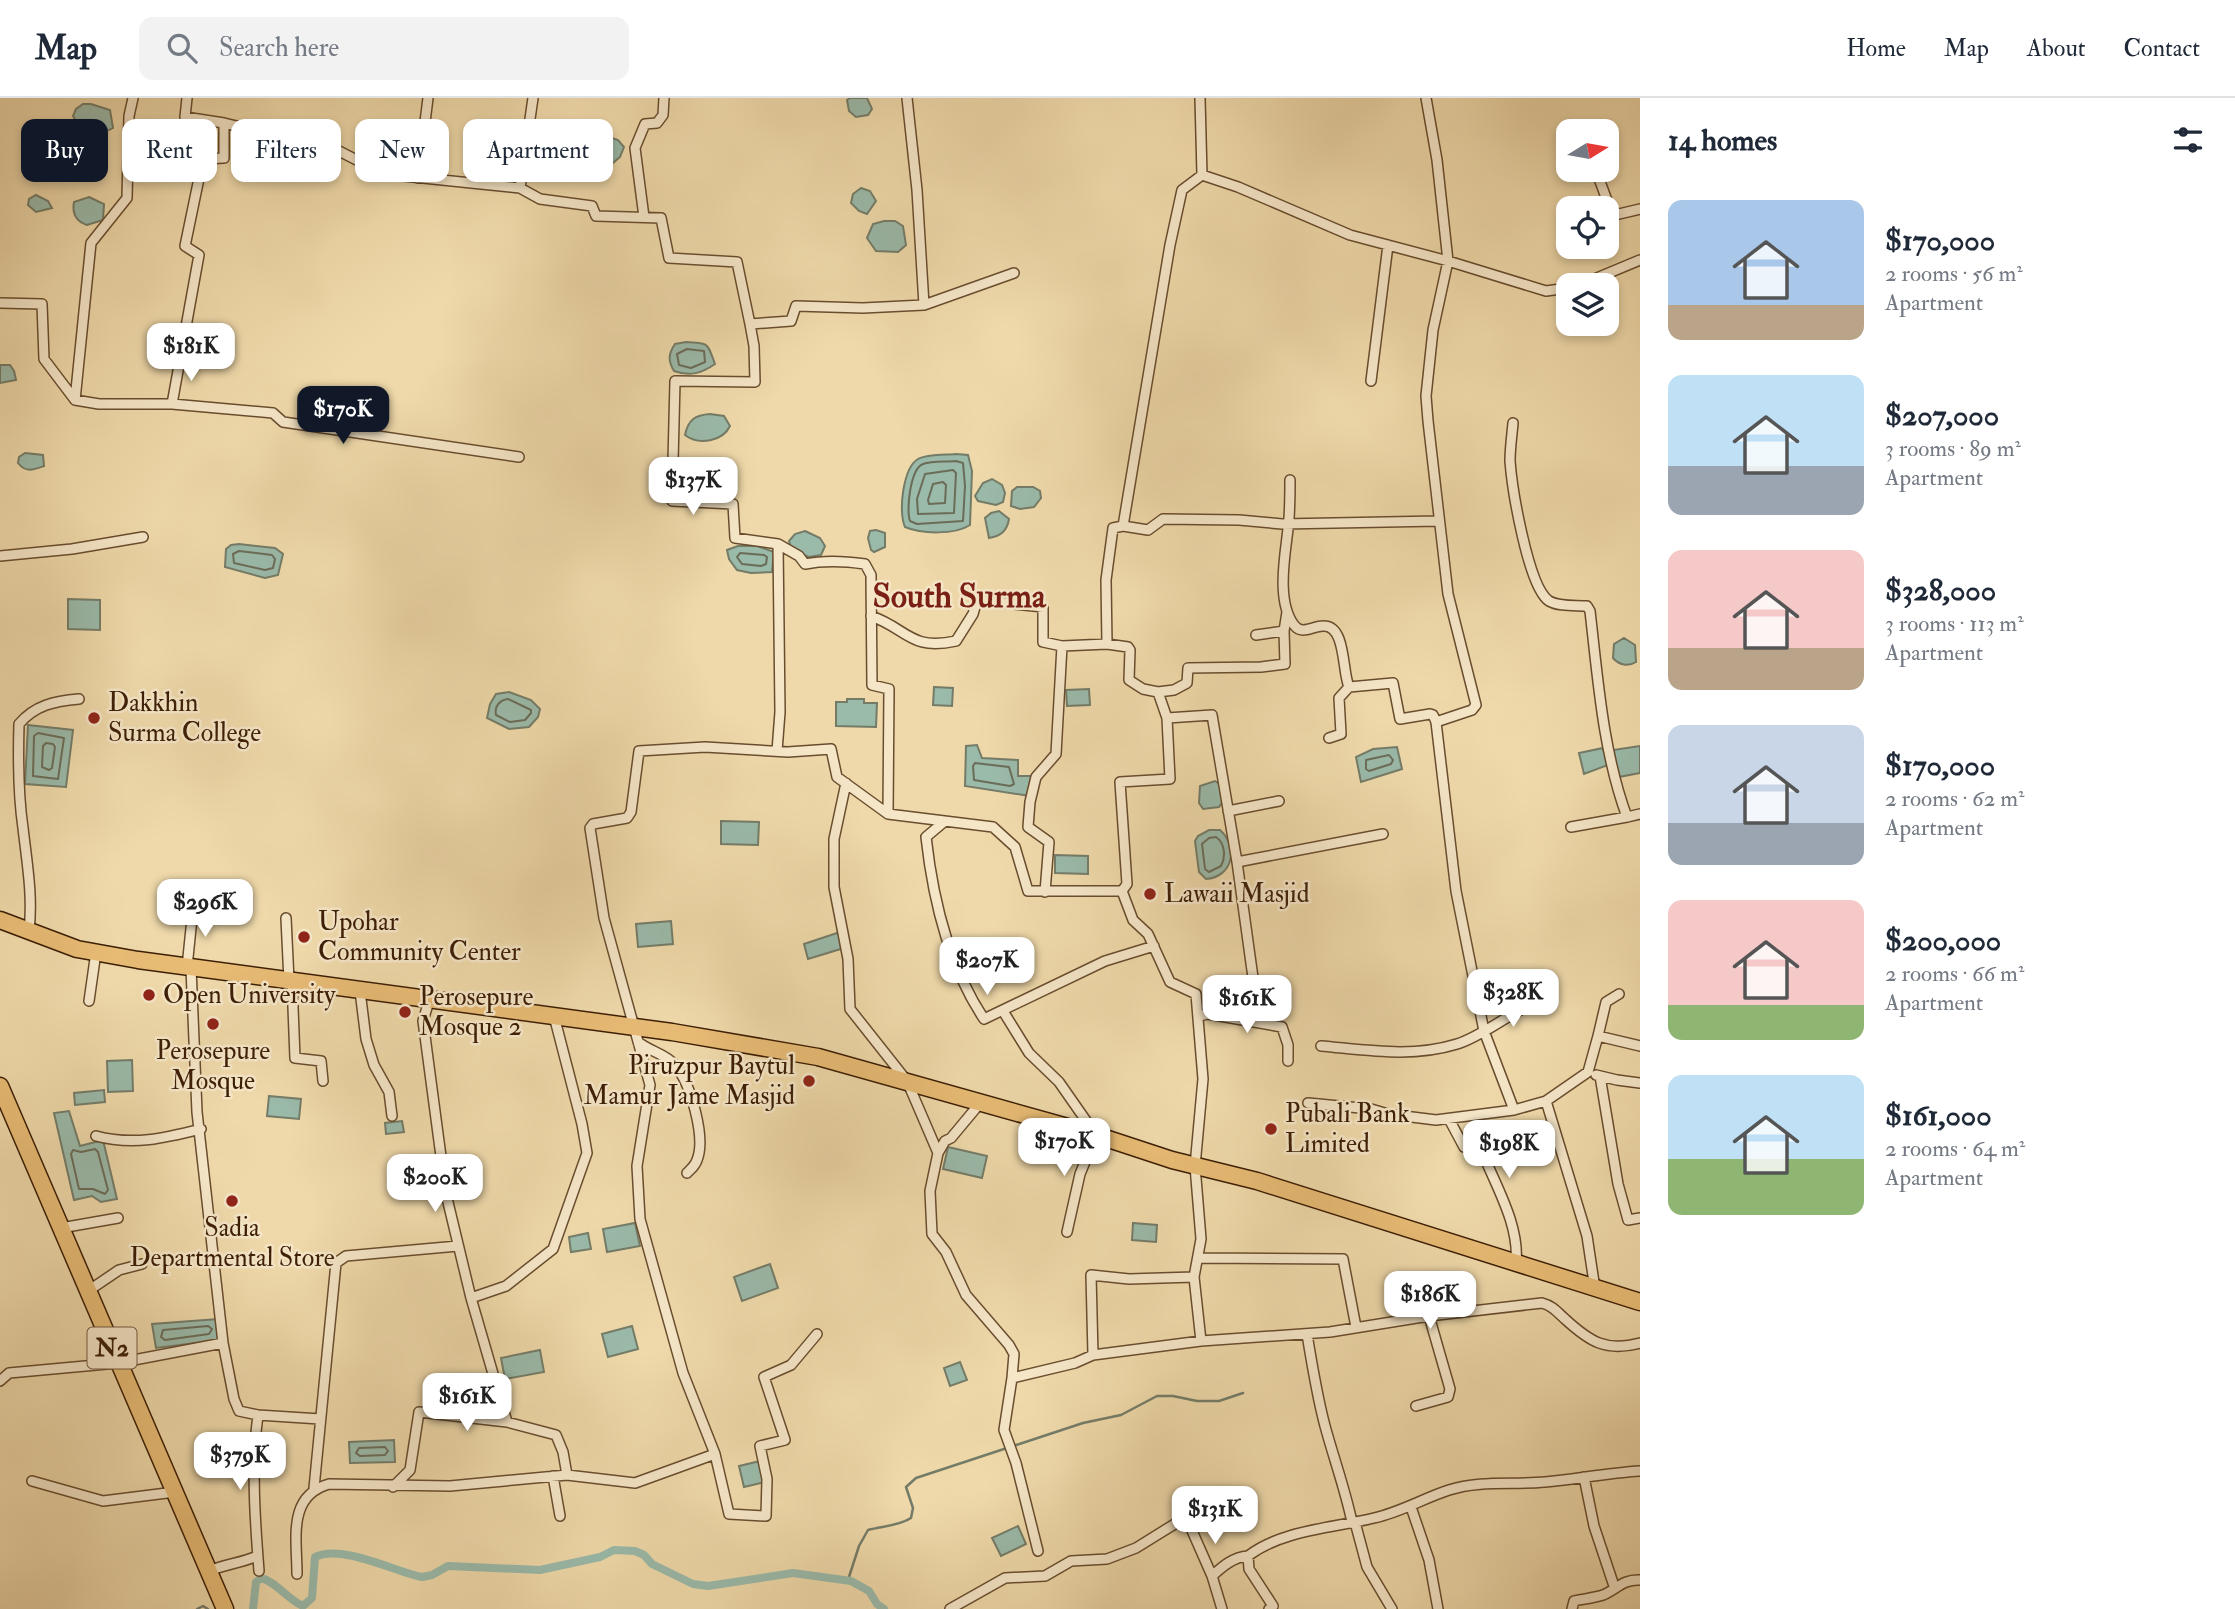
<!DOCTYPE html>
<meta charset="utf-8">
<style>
:root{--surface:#fff;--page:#f2f2f3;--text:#1f2937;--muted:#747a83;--line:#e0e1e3;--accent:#111827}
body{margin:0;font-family:"IM FELL Double Pica",serif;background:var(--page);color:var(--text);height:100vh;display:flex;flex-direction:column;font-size:26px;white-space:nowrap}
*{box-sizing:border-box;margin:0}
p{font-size:23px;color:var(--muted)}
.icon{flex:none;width:38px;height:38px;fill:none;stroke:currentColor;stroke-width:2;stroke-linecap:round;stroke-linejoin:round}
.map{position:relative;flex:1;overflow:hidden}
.side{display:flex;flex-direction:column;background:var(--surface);width:595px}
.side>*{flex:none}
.hud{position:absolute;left:21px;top:21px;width:665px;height:63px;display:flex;gap:14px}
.needle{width:46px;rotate:79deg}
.buttons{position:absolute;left:1556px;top:21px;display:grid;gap:14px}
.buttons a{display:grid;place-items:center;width:63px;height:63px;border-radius:14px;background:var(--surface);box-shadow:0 4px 10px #0003;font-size:35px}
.price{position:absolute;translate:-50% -60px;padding:0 16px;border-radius:14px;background:#fff;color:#222;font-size:23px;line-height:46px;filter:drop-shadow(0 2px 4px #0008)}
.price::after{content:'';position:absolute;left:50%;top:42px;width:21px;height:16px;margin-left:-10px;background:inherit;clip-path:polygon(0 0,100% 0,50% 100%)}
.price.selected{background:var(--accent);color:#fff}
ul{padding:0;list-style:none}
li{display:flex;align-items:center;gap:21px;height:175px;padding:0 28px}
li span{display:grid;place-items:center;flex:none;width:196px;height:140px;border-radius:14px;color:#555}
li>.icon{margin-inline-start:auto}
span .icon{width:84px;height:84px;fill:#fffc;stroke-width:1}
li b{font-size:30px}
h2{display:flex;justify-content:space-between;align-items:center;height:84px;padding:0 28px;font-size:30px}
.tag{padding:0 24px;border-radius:14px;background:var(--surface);box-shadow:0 4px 10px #0003;font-size:24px;line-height:63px}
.tag.selected{background:var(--accent);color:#fff}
header{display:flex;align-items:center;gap:42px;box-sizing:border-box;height:98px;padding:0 35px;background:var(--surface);border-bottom:2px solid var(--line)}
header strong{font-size:33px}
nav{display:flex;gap:38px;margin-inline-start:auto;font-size:24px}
.search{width:490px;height:63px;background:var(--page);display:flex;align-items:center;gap:18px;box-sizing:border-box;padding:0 24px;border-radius:14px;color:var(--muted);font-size:26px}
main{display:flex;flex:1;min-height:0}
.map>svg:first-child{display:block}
.water{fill:#9abaaa;stroke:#747c68;stroke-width:2}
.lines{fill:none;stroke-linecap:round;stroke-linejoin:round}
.shore{stroke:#6b6c58;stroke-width:2}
.stream{stroke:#747c68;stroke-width:2.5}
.canal{stroke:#9abaaa;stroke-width:8}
.street-casing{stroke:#694d2e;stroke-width:12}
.highway-casing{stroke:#3c1e05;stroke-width:19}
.street{stroke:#f5e6c8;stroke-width:9}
.highway{stroke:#e8bc75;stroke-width:16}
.poi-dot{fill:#8f2418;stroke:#f5e6c8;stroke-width:2.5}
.labels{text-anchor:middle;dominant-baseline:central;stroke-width:5;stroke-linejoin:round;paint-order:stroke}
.shield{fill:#f5e6c8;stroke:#745a40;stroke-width:2}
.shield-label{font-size:24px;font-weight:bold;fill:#3c1e05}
.poi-label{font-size:26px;fill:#3c1e05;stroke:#f5e6c8;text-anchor:start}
.district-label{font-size:33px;font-weight:bold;fill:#7a1f14;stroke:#f5e6c8}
</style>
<header>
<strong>Map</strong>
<div class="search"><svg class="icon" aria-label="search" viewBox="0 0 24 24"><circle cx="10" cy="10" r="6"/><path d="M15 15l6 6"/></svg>Search here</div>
<nav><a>Home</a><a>Map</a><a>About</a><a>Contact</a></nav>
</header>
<main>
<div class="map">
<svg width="1640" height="1511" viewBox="0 0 1640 1511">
<rect width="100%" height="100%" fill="#efd9aa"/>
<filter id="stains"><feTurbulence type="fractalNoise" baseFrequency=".00286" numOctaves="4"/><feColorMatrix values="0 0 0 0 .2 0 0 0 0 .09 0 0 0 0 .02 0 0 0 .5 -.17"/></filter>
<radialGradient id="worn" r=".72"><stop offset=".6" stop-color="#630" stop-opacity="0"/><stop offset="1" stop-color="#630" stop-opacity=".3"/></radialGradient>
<path class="water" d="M850,0H867L872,11L868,17L856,19L849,13L847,2Z
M83,6H91L110,12L113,30C95,40 83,37 73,18L76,11Z
M606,38L618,42L624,49L620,59L613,65C600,64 591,64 585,52L592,41Z
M861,90L870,93L876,103L867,116L859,113L851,105L853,96Z
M36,97L48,103L52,110L36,114L28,107L29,101Z
M89,99L104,106L103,122L87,127C75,123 72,115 74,104Z
M884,123H895L903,128L906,147L898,154L876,153L867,140L873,126Z
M686,244C710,245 707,245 715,266C702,275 690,279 674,273C668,263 668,256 675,246Z
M0,267H10L14,273L16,282L0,285Z
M710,316L724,318L730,328C723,343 699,348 685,337C688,322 695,317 710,316Z
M25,355L43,357L44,368C33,372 26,375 18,365L19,359Z
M956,356L968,357L972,373L970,427C955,437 921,436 905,429C898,414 903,370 918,361C927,356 945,357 956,356Z
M992,381L1002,387L1005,395L1003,404L996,407L978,403L975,398L983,385Z
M1017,389H1033L1040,393L1041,400L1034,409L1020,411L1011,408L1012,393Z
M999,413L1009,421C1007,433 1001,438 989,440L985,420L991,415Z
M876,432L885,435V449L874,454L871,452L868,440L870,433Z
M805,433L820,440L825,448L821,457L809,459L792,453L789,443L795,436Z
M239,446L275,450L283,456L278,477L265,480L225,469L226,451L231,447Z
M738,448H757L774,454L772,474L751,475L737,472L729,461L727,452Z
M68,501L100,502V532L68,531Z
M1624,540L1635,547L1636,564C1628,569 1619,567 1613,560L1614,546Z
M934,589L953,590L952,608L933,607Z
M1089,591L1090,607L1067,608L1066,592Z
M509,594L531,602L540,611L538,619L529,629L509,631L487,620L490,606L496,596Z
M847,601H864V605H877L876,629L836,628V604H847Z
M28,627L73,632L66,689L25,686Z
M977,647L982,660L1018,662V678H1031L1030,698L965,688L966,648Z
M1640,648V675L1619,679L1613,652Z
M1397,649L1402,671L1361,684L1356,659L1373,651Z
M1603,650L1608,667L1584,676L1579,655Z
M1215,683L1221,687L1223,703L1219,709L1203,711L1199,705L1200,688Z
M721,723L759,724L758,747L721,746Z
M1209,732H1220C1239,749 1233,779 1206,781L1199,774L1195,743L1198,738Z
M1055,757L1088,758V776L1055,775Z
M671,823L673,846L638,849L636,826Z
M840,834L844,850L808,861L804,846Z
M132,962L133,993L108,994L107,963Z
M104,992L105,1004L75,1007L74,995Z
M269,998L301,1001L299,1021L267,1018Z
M69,1013L80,1048L103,1042L117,1101L101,1104L92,1098L74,1102L54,1015Z
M402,1023L404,1034L386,1036L385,1025Z
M948,1049L987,1058L982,1080L943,1071Z
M635,1125L640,1148L607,1154L603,1131Z
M1133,1125L1157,1127L1156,1144L1132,1142Z
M588,1135L591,1151L571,1154L569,1139Z
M770,1166L778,1190L742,1203L734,1179Z
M218,1221L220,1242L156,1250L152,1226Z
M632,1228L638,1251L608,1259L602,1236Z
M540,1252L544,1274L505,1281L501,1260Z
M960,1264L967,1282L950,1288L944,1270Z
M394,1342L395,1364L350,1365L349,1344Z
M760,1363L765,1384L744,1389L739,1368Z
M1018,1428L1026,1446L1001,1458L992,1440Z"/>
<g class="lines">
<path class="shore" d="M687,251L704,253L705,264L691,270L679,267L677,256Z
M956,363L963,365L965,388L963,423L917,426L910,423C906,413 910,371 923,366C932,363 946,364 956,363Z
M953,372L956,375L954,415L918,416L917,401L925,376Z
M943,384L946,387L945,405L929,406L928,402L933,386Z
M239,453L272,457L275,461L273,470L265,472L234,465L233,456Z
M740,455L764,457L767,459L766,466L761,468L742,466L737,459Z
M508,601L531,612V615L525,622L510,624L496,617C494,608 500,602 508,601Z
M38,635L64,640L58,681L33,678L34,638Z
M46,645L53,646L55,649L52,670L49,672L42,669L43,648Z
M1389,657L1393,662L1391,666L1369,673L1366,671V662Z
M975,665L1009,669L1014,686L1010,688L974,682L973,668Z
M1216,739C1225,745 1226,759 1221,768L1209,774L1205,771L1202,746L1209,740Z
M95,1051L98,1054L108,1092L105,1096L93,1091H79L71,1056L73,1052L81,1054Z
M208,1228L212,1231L209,1236L165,1242L161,1239L163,1232Z
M385,1349L388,1353L385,1357L360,1358L356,1355L359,1350Z"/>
<path class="stream" d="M848,1482L859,1448L868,1432C883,1428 898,1428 911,1420L913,1410L906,1389L916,1380L1083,1325L1121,1317L1157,1298H1173L1197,1303H1219L1243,1295
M197,1511L203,1508L208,1511"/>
<path class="canal" d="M253,1511L256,1484L261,1480C277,1484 287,1501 303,1508L312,1500L315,1459C342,1446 393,1473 422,1479L432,1477L448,1468L540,1472L600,1459L614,1452L635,1453L644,1457L652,1466L693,1486L708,1488L793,1475L851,1483L869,1493L877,1506L884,1511"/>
<defs>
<path id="street" d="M187,0L185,19L224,25L339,53L384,76L520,90L540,101L592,108L596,118L661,120L669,160L737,164L750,226L791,223L796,208L863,210L924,207L1014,175
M907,0L917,92L924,207
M1200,0L1202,77
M1202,77L1238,89L1350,137L1448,163L1437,62L1426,0
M1598,78L1611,113L1619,116L1640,111
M418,80L428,0
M520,90L533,0
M644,119L635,50L645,26L657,25L663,17L664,0
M1580,187L1640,162
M1568,190L1546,193L1448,163L1433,232L1426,298L1428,323L1448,496L1476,607L1472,612L1436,624L1456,793L1484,933L1514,1012L1546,1003L1587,1138L1595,1191
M0,205L42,206L44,261L75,302L99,306H172L199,157L185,148L203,61L224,60V25
M750,226L754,248L755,284L675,283L672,403L733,406L735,440L778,446L780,614L777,653
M1371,283L1388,147
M75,302L91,145L127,100L129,18L133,0
M172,306L273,315L283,324L519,359
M1513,325C1512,337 1510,350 1510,363C1512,390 1528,489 1549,503C1559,509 1576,507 1587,508L1590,513C1598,582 1603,654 1627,719L1640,716
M1290,382C1290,398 1290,415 1288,431C1285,458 1276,503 1294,527C1302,538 1314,527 1324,528C1346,528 1342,573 1349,589L1393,585L1400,621L1430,616L1433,617L1436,624
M1123,428L1148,432L1163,421L1239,422L1282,426L1438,423
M778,446L799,458L805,466C825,462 844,463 865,466L871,477L872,587L889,591L888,716
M0,458L72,451L143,439
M871,518C908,531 910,553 956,543L973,516L977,502L1043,509V544L1062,548L1056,656L1036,679L1030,704L1028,729L1049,744L1045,794
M1256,537L1284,533
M1107,546L1106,482L1113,430L1123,428L1170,147L1182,92L1202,77
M1062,548L1107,546L1128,549L1130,552L1129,582L1143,591L1158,594L1167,620L1212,617L1237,764L1259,923
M1158,594L1174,592L1187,585L1188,570L1261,569L1285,566L1284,533L1287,514
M1329,640L1341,636L1339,600L1349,589
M846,685L834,741V789L848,861L850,911L907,983L938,1055L930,1093L932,1136L946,1154L966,1197L1009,1247L1014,1256L1012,1280L1075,1265L1093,1257
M1228,713L1279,703
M945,723L926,739C933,802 948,867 984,921L1105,863L1154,848
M1571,729L1627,719
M1237,764L1383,736
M1122,793L1127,786L1120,684L1170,681L1167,620
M286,820L289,883
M29,833C33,798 27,765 23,730C18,696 18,660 19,626C35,607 55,603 79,601
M187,869L193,811L204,803
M292,884L295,960L321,963L323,983
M360,893L366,941L374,967L389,994L392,1018
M89,903L96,854
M429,903L423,923L446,1096L471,1200L507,1324
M1003,913L1029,955L1059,984L1096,1037L1080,1076L1067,1134
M1199,918L1208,916L1282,929L1288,947V963
M1598,938L1606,904L1619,896
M638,944C649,953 666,956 675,967C691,986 706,1040 697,1062C695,1068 691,1071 687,1075
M1321,948C1367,952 1412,960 1457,946C1480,939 1506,918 1530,907
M1596,977L1617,982L1640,985
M1600,978L1618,1086L1628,1122L1640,1120
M1546,1003L1588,974L1598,938L1640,948
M1308,1005L1371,1011L1388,1016L1436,1022L1514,1012
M1449,1021L1464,1049L1480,1048C1494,1086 1520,1125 1516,1166
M96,1038C133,1048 165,1040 201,1031
M938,1055L945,1043L951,1040L981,1004
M61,1130L118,1120
M1198,1160L1343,1161L1356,1229
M88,1193L119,1172L142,1166
M471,1200L506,1188L553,1151L587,1055L582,1026L554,918
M1307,1236C1312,1267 1317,1298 1325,1328C1334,1361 1345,1391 1352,1424L1356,1428L1367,1469L1392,1511
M1201,1243L1330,1234L1429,1218L1542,1205C1553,1208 1557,1214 1565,1221C1590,1244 1606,1254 1640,1245
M223,1245L234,1301L239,1313L258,1317L320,1321
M1012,1280L1004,1332L1016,1365L1038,1453
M0,1283L9,1275L118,1265L223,1245L197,1014L191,870
M1416,1308L1448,1299L1450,1291L1429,1218
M258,1317C251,1368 255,1422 259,1473
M715,1356L729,1416L766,1418L767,1381L760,1348L785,1342L764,1279L791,1267L817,1236
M553,1378L560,1418
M1584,1379L1594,1428L1614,1488
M32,1383L103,1403L175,1394
M393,1389L410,1372L419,1314L507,1324L556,1337L563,1354L567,1377
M314,1390L336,1165L346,1158L458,1148
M1411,1409L1429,1462L1438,1511
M209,1473C225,1466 242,1465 257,1458
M297,1476C297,1441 287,1398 329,1386L450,1388L567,1377L635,1385L715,1356L683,1275L640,1121L637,1068L650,987L604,820L590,730L593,726L627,720L631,714L639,653L705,649L788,654L831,651L837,679L888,716L993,729L1015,749L1028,793H1122L1133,822L1148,836L1170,884L1196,896L1203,981L1195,1068L1201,1141L1194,1179L1129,1181L1091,1177L1093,1257L1201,1243L1194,1179
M1212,1478L1222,1511
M950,1511L1005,1480L1045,1478L1071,1463L1107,1461L1136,1450L1186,1419L1212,1478C1222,1469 1233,1459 1248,1458
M1269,1511L1273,1508L1249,1471L1248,1458C1282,1432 1333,1430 1374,1420C1401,1414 1424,1400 1449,1392C1480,1382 1513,1387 1545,1384C1576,1381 1608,1375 1640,1373
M1572,1511L1574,1503C1583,1501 1594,1500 1603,1497C1617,1491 1623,1481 1640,1482"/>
<path id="highway" d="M0,822L77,851L138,862L672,934L818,959L1096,1037L1172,1062L1257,1083L1640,1204
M0,988L225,1511"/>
</defs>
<use href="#street" class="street-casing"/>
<use href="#highway" class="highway-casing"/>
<use href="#street" class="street"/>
<use href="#highway" class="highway"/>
</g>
<g class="poi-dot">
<circle cx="94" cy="620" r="7"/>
<circle cx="1150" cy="796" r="7"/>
<circle cx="304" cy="839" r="7"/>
<circle cx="149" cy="897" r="7"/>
<circle cx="405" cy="914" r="7"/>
<circle cx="213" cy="926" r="7"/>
<circle cx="809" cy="983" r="7"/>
<circle cx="1271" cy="1031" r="7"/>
<circle cx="232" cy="1103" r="7"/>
</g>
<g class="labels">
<rect class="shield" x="87.5" y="1229.5" width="49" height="41" rx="5"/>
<g class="shield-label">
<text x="112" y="1250">N2</text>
</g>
<g class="poi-label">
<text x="108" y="605">Dakkhin<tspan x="108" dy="30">Surma College</tspan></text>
<text x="1164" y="796">Lawaii Masjid</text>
<text x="318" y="824">Upohar<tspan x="318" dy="30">Community Center</tspan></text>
<text x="163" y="897">Open University</text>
<text x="419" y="899">Perosepure<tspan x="419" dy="30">Mosque 2</tspan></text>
<text x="213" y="953" text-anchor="middle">Perosepure<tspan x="213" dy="30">Mosque</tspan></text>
<text x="795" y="968" text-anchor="end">Piruzpur Baytul<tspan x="795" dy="30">Mamur Jame Masjid</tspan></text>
<text x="1285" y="1016">Pubali Bank<tspan x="1285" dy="30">Limited</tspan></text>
<text x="232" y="1130" text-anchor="middle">Sadia<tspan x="232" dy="30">Departmental Store</tspan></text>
</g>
<g class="district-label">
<text x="959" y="498">South Surma</text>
</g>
</g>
<rect width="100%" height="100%" filter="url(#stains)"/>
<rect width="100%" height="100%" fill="url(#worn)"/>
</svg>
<div class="buttons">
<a><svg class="needle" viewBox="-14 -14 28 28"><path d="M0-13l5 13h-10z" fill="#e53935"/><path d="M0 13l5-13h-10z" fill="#747a83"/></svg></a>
<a><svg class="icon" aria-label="locate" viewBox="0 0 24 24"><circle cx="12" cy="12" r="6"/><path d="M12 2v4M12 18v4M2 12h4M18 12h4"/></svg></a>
<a><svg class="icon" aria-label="layers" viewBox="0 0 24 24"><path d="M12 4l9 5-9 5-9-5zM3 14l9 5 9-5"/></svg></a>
</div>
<b class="price" style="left:191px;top:285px">$181K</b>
<b class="price selected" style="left:343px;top:348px">$170K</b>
<b class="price" style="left:693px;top:419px">$137K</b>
<b class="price" style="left:205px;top:841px">$296K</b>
<b class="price" style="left:987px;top:899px">$207K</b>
<b class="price" style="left:1513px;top:931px">$328K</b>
<b class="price" style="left:1247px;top:937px">$161K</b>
<b class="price" style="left:1064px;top:1080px">$170K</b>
<b class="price" style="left:1509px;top:1082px">$198K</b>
<b class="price" style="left:435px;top:1116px">$200K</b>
<b class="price" style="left:1430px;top:1233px">$186K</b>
<b class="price" style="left:467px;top:1335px">$161K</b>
<b class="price" style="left:240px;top:1394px">$379K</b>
<b class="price" style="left:1215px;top:1448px">$131K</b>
<div class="hud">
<a class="tag selected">Buy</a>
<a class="tag">Rent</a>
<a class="tag">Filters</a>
<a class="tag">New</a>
<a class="tag">Apartment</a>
</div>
</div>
<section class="side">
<h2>14 homes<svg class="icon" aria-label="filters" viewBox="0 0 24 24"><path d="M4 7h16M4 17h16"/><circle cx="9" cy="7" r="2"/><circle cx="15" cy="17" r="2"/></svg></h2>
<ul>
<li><span style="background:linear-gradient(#a9c7e8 75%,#b9a48a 0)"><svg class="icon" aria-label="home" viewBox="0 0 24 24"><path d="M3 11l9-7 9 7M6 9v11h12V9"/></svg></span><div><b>$170,000</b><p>2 rooms · 56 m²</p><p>Apartment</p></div></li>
<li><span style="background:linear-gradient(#bfe0f5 65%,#9aa5b1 0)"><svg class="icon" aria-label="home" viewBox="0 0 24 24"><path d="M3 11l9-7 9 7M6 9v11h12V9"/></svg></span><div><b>$207,000</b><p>3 rooms · 89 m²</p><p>Apartment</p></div></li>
<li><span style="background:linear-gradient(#f6c9c9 70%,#b9a48a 0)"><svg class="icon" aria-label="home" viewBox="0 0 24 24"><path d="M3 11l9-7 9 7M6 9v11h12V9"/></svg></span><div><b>$328,000</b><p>3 rooms · 113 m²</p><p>Apartment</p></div></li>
<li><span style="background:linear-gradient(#c9d6e8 70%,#9aa5b1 0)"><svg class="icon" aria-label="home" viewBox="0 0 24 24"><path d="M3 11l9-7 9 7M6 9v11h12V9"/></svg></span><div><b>$170,000</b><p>2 rooms · 62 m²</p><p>Apartment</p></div></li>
<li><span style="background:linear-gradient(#f6c9c9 75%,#8fb573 0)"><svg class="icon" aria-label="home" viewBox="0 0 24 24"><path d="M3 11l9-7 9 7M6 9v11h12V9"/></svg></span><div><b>$200,000</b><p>2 rooms · 66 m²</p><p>Apartment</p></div></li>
<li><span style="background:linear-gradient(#bfe0f5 60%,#8fb573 0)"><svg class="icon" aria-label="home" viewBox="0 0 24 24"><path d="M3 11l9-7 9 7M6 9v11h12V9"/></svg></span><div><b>$161,000</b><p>2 rooms · 64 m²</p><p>Apartment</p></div></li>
</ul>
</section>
</main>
